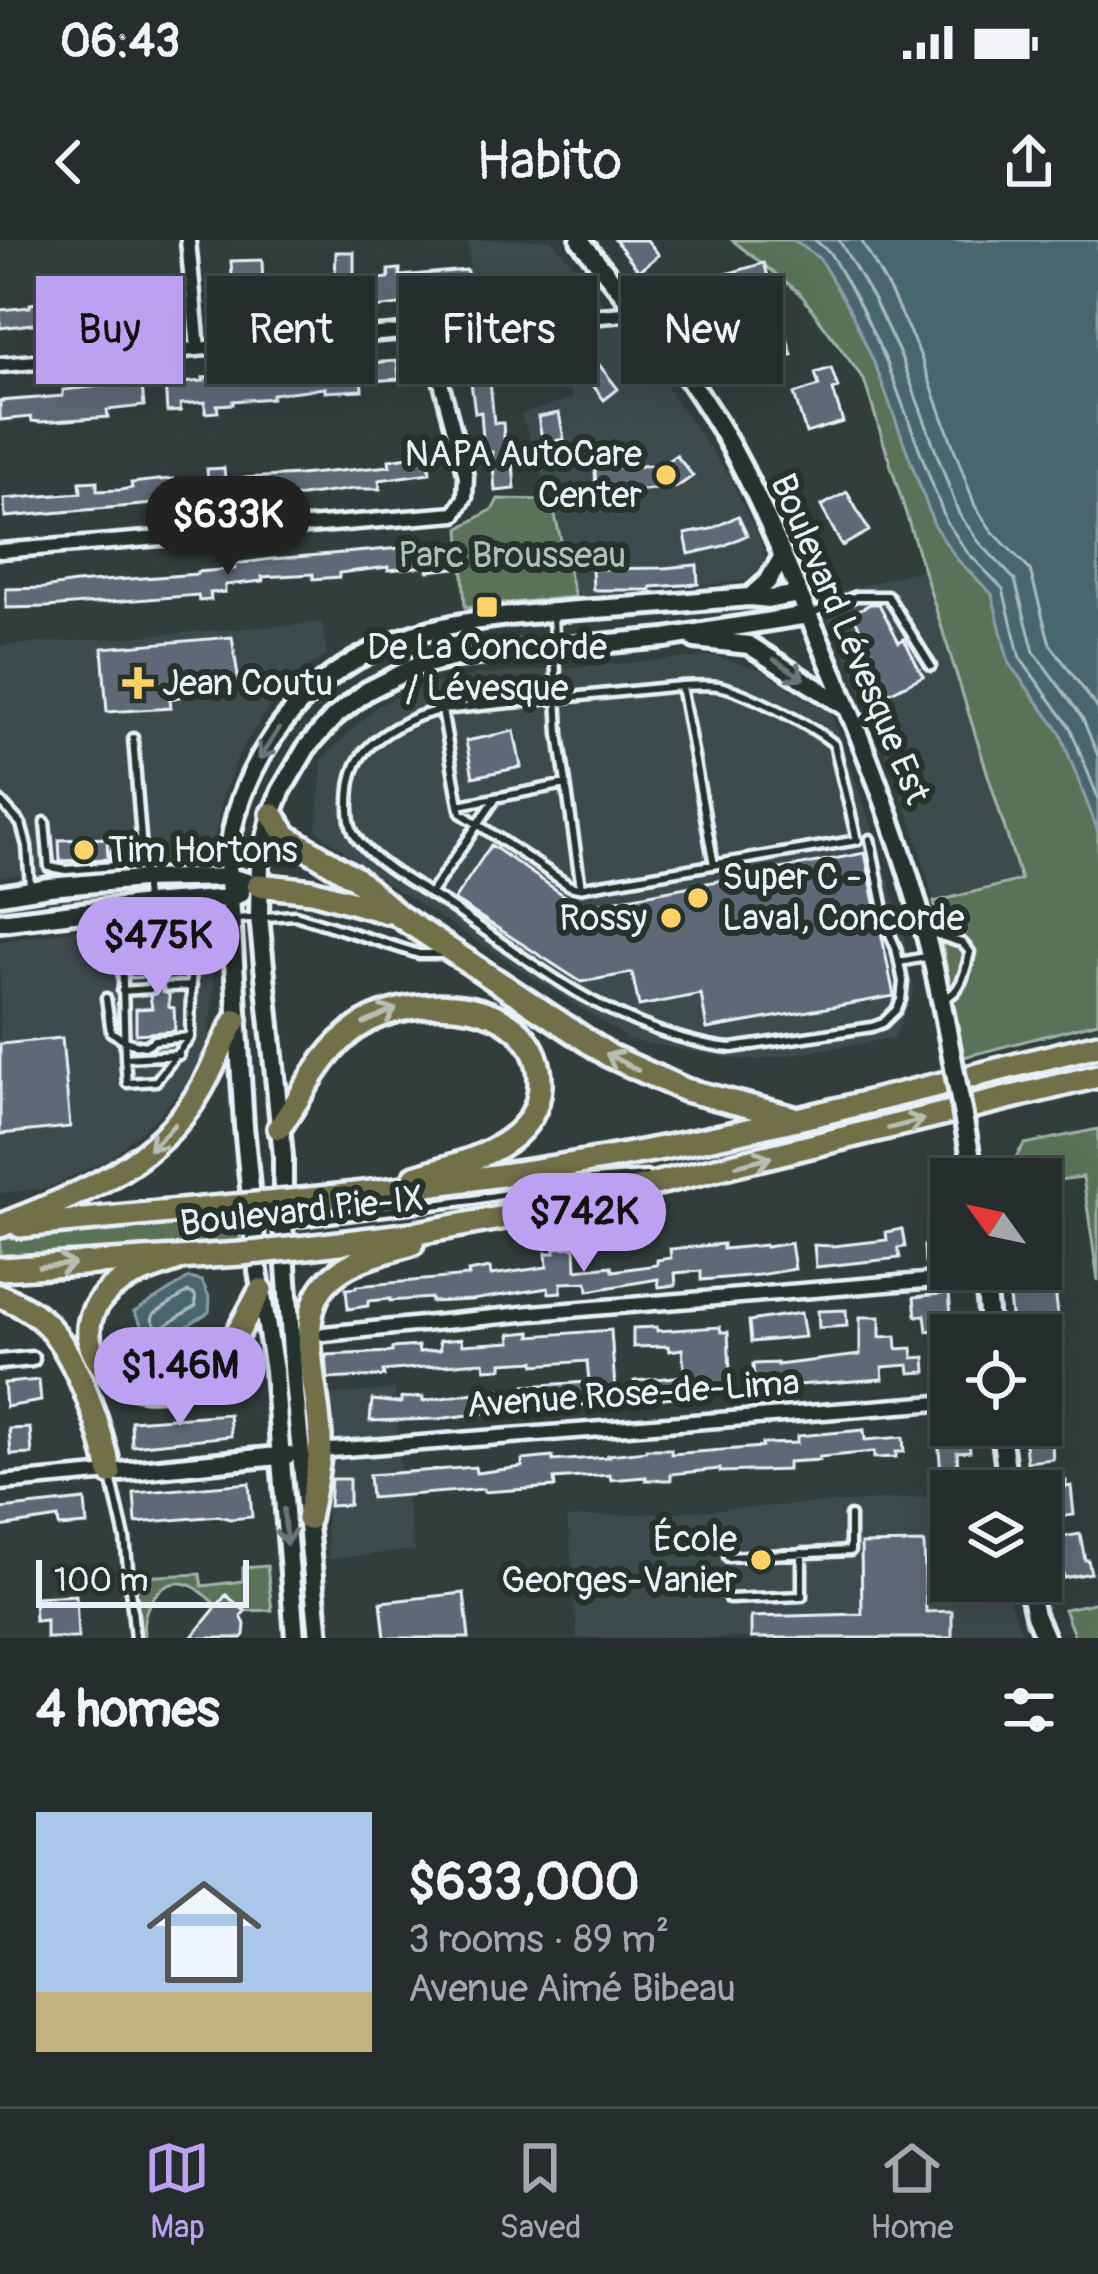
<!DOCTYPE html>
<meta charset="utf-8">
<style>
:root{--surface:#252e2d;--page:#2d3635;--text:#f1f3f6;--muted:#a3a8aa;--line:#424a49;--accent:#bca0f2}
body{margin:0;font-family:Pangolin,sans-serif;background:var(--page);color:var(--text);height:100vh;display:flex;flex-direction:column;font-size:45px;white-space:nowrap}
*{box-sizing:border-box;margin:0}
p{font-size:39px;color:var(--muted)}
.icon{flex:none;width:66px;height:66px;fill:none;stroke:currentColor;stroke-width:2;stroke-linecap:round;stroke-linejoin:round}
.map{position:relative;height:1398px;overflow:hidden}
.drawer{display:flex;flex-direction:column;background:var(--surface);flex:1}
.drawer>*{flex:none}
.hud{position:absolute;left:36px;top:36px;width:1026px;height:108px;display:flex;gap:24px}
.needle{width:78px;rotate:303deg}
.buttons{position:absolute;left:930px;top:918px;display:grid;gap:24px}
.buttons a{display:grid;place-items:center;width:132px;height:132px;border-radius:0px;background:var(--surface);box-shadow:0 12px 48px #0002,0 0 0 3px var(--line);font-size:60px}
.scale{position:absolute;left:36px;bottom:30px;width:213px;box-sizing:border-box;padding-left:12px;border:6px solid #e8f1f8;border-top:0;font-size:33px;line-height:42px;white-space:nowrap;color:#e8f1f8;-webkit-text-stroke:9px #26332d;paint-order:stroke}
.price{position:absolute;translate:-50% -102px;padding:0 27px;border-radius:42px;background:var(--accent);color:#111;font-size:39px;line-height:78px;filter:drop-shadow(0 3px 6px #0008)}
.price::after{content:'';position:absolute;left:50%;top:72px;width:36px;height:27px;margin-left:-18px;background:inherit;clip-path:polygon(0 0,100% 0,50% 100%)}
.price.active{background:#222;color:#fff}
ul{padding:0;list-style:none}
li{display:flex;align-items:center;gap:36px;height:300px;padding:0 36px}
li span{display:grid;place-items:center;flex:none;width:336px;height:240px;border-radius:0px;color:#555}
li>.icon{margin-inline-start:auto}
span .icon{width:144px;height:144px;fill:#fffc;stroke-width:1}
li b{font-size:51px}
h2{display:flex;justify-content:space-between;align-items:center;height:144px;padding:0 36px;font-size:51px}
.pill{padding:0 42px;border-radius:0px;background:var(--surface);box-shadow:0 12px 48px #0002,0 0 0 3px var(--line);font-size:42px;line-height:108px}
.pill.active{background:var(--accent);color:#111}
.status{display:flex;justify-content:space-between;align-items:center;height:84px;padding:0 60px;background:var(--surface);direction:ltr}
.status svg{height:33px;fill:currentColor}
header{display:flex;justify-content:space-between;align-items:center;height:156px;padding:0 36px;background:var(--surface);font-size:54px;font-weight:600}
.tabs{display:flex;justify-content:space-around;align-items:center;height:168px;border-top:3px solid var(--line);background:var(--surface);font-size:33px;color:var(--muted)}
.tabs a{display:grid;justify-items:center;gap:6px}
.tabs .active{color:var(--accent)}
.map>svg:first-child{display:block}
.built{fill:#3e4b4d}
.green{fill:#5a7358;stroke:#a1b2a8;stroke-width:3}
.water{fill:#48656e;stroke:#889da5;stroke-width:3}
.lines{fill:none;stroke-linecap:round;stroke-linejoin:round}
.shore{stroke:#a8b9c1;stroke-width:3}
.building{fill:#5e6876;stroke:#e8f1f8;stroke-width:3}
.lane-casing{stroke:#e8f1f8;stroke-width:15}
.street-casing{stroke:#e8f1f8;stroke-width:21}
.secondary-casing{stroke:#e8f1f8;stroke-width:26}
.highway-casing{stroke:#e8f1f8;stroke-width:30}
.lane{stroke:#26332d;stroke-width:6}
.street{stroke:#26332d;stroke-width:12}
.secondary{stroke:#26332d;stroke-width:16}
.highway{stroke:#726f4a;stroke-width:21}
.secondary-bridge-casing{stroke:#e8f1f8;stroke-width:26;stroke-linecap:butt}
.highway-bridge-casing{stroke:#e8f1f8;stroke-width:30;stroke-linecap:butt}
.secondary-bridge{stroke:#26332d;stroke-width:16}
.highway-bridge{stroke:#726f4a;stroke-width:21}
.oneway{stroke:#6a7674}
.oneway2{stroke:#b9bdb2}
.poi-dot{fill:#ffd166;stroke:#26332d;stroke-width:4.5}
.labels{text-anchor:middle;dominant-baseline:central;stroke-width:12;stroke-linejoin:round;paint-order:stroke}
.poi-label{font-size:36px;fill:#e8f1f8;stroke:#26332d;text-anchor:end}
.park-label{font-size:36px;fill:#afbfb8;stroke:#26332d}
.street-label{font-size:36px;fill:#e8f1f8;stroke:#26332d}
</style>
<div class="status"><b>06:43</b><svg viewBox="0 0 49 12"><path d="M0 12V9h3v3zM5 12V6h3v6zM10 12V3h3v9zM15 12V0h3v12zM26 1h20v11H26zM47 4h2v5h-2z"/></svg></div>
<header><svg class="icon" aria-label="back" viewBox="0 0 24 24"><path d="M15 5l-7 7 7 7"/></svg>Habito<svg class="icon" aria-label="share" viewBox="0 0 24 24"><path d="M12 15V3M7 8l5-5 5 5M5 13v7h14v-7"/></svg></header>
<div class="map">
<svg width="1098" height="1398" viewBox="0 0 1098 1398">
<rect width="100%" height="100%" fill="#313e3c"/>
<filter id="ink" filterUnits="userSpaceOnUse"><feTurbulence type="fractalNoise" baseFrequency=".00833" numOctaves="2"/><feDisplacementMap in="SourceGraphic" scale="24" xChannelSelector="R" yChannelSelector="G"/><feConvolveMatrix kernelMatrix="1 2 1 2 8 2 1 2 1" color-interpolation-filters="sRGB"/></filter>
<g filter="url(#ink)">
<path class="built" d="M468,0H551L583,35L597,57L625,88L730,237L762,305L765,317L761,329L754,336L745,341L575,357L551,260L521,174L573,158L539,74L472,86Z
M923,329L1021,641L934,662L913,587L885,511L852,430L818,358Z
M322,383L327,416L311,425L269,468L239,513L223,557L209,621L141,622L0,637V406Z
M715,416L761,430L831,473L871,584L901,680L914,751L894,798L757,820L735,819L630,800L385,642L316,590L323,518L377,466L418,447L476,435Z
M196,676L207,683L214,748L208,798L189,840L156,878L109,918L48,948L0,953V701L93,687Z
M395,1149L398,1212L415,1310L329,1319L326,1289L330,1230L328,1156Z
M951,1256V1341H1005L1011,1365L1024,1398H574L577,1395L570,1298L566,1278Z"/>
<path class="green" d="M732,0H794L820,19L851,72L877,129L935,287L958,320L992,354L1009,423L1060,492L1098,591V782L964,817L934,662L1021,640L864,140L800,53Z
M498,259L551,260L575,357L465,367L460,288L493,269Z
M1098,889V1041L1083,937L1041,942V939H1007V932L1024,904Z
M238,975L240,1001L0,1018V999Z
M267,1326L272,1370L245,1371L226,1356L217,1366C210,1360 202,1351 194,1347C162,1330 137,1371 145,1398H141L135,1337L200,1334L202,1346L243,1341V1328Z
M1098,1362V1398H1075L1064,1369Z"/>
<path class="water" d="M794,0H1098V591L1060,492L1009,423L992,354L958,320L935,287L877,129L851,72L820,19Z
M189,1038L202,1041L210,1059L209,1072L154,1107L134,1072Z"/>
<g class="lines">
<path class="shore" d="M815,0L830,13L861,67L888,125L946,281L967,312L1003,349L1020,418L1070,487L1098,558
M839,0L874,60L902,119L959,274L979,302L1015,340L1034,412L1082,477L1098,516
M861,0L890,51L919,112L975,266L992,291L1030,330L1050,404L1098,469
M188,1052L195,1055L196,1066L163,1087L156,1086L152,1079L154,1074Z"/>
</g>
<path class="building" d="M615,0H647L659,15L639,31Z
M336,12H354V41L389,38L388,30L400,29V36L467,30L469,56L407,62V64L335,73L218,80L217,51H233L231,21L262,20L263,48L310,45V41L335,40Z
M764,23L792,115L739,131L712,38Z
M158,57L160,80L58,88L57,81L0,88V70L30,67V64L46,62L47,68Z
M573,91L618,149L604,160L560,101Z
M548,107L549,127L523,130L521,109Z
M468,109L499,112L498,129L491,128L490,141L494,183H503L506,223L513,222L515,249L495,251L492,212H484L481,172L475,173L470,135H466Z
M397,121L399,139L369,141L368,123Z
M309,128L310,135L361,132L362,150L325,152V148L272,154V158L233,161V164L217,165L218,172L205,173V162L180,164L181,171L167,172L165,140L178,139L179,143L204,141L203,138L251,135V132L270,130V133Z
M831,128L838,148L833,150L843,182L806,193L794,154L819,146L815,133Z
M129,143V147L142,145L144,166L107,170L108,177L41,182L32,181L31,177L0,180V161L63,156V150Z
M559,173L564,199L543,203L538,177Z
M428,214L430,233L379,240L380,249H354L302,256L188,261L5,277L4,259L81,253L80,242L97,241V251L120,250L132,248L131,243L158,240L173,239V244L208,242L207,229L224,228L225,239L299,235L390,226L389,220Z
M676,215L693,236L677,247L596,254L595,228L662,225Z
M847,252L869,291L842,306L821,266Z
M738,276L747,295L723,306L689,314L685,294L711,289Z
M414,307V310L453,307L455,328L428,331L427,326L388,330V327L339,333V337L313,339V334L262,337L263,341L225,345V352L210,353L211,360L199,361L198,355L47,367L6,368V349L44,348L75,343L197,334V332L235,329L234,324L272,319Z
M697,325L698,344L651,347V350H593L592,329L663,328Z
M871,364H879L899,402L904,399L923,436L875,460L856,422L873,414L852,373Z
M232,397L239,443L170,459L171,468L107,472L102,408Z
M514,491L521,527L473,537L466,501Z
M107,598L108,619L60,621L59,600Z
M491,605L581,667L865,613L894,756L707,789L701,754L639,766L632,733L581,742L454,660Z
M184,721V736H168L161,746L162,752L169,754V767L174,768L175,791L136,794V769L152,768L150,756L156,753L157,747L149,742L148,737L130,738V731L138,732L142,724H151L154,729L160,730L165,722Z
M62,798L70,887L0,894V804Z
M951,980V1022L925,1023L924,1006H931L930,981Z
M902,989L905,1007L898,1008L900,1018L816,1027L814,1005L833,1006L887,1000L886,992Z
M791,1003L795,1029L759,1035L701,1040V1031L675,1033L676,1045L659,1047L658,1039L588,1051L587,1042L561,1043V1052L549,1053L548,1048L472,1060L431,1062V1058L390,1061V1059L368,1061V1066L348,1069L346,1049L356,1048V1046L469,1036L468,1032L490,1028L491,1035L547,1027L546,1013H555V1008L575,1007L576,1030L612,1026L613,1031L657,1025V1020L671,1018L670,1009L723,1004V1009L765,1005L766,1007Z
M1006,1029H1044L1045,1046L1055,1045L1060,1102L1041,1104V1095H1013Z
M949,1053L952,1088L927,1091L925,1075L916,1076L914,1057Z
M846,1070L847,1086L819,1088L818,1071Z
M801,1073L805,1097L751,1102L749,1081Z
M860,1077H880V1097L896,1096L897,1109L912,1108L913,1118L925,1117L926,1132L910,1133L909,1125L882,1127L883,1139L754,1148L753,1124L777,1123V1125L860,1115Z
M657,1087V1091L720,1087L721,1092H728L731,1151L635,1161L634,1141L685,1136L682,1109L669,1111L668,1106L633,1107V1088Z
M611,1090L616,1163L514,1169L438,1179L370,1181L372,1160L401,1163V1158L423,1157V1161L499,1149V1152L526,1150L525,1146L589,1142L587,1121L535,1125V1121L502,1123V1128L485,1129L484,1122L467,1123L383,1131L384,1136L328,1139L326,1115L392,1112V1108L418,1106L419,1112L440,1110L439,1101L461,1099L462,1105L511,1102L510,1094L531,1092V1096Z
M39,1140L41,1161L6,1167L4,1143Z
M229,1174L231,1196L132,1206L131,1181Z
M30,1188L32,1214L11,1215L9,1189Z
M864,1190L865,1200L903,1197L904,1212H896V1217L874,1218V1212L819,1217V1220L788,1222V1230L720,1232V1229L671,1234V1240H646V1237L611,1240L610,1235L554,1239L555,1247L484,1252V1249L371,1258L369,1235L475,1227L476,1233L522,1227V1220L553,1217V1221L609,1217L608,1215L646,1211V1209H671V1214L762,1207V1204L797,1203V1196Z
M1051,1193L1053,1219L1027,1222L1024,1196Z
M969,1196L970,1211L957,1212L958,1232L941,1233L938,1198Z
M331,1239H349V1265L329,1266Z
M1066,1241V1247L1071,1246L1074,1275L1047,1278L1043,1244Z
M249,1243L252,1277L230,1279L219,1276L136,1283L134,1253Z
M85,1260L87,1285L59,1287L58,1278L0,1287V1269Z
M1080,1294L1085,1320H1088L1091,1333L1064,1338L1057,1298Z
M924,1303L926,1372L952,1371V1398H751V1377L862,1374L861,1304Z
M464,1353L469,1398H385L381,1362Z
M76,1355L78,1398H46V1380L35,1381L34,1357Z
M226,1355L245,1371L241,1376L245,1384L244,1395L241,1398H191Z"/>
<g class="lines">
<defs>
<path id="lane" d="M812,373L857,356H888L931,426
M553,376L559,494L581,648
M681,446L714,625
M442,470C415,474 372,496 358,521C350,535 349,551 349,566C349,579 350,590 359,601C381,628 419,646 448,665C521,715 592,773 678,797C696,802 713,807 732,808L872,787L883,783L896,770L901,760L903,742L896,708L888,690L870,599
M133,498L146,660
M566,544L459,565L442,470L670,447C686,446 703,444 719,446C745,451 814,487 834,504L857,600
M0,561L21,584L27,606L30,646
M459,565L461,573L570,646L578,648L858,600
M45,582L49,627L66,630L114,626L117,611
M430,654L496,558
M155,667L158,723
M121,671L125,818L179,815
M100,673L105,724
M235,679L295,675L419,714H443
M931,693L962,703L970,712C966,729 962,752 945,758
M192,705L230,694
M103,707L192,705L190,797L156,841L127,843L125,818
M899,722L931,716
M135,725V705
M168,747L192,746
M122,751L150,749
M106,758L111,792L130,803L145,806L155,800L190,797
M263,969L269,982H296L473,960L578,941L646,936
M111,1237L125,1298L135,1398
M938,1274L944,1353
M728,1317L850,1311V1276
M729,1359L802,1356V1313"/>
<path id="street" d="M188,0L198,109
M0,125L637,73
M0,311L455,274L465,257L466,236L427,90
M324,1094L532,1073L985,1036
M0,1122L32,1119
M318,1211L951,1162
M0,1243L110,1233"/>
<path id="secondary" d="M580,0C623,55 671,109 708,168C748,230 775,298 804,365C865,503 920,641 947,790
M750,357L768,341L783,316
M695,399L749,405L848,468
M0,655L49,647L141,639L229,637L258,645
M0,682L147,664L231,658L241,653
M970,913L974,939
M984,1029L990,1095
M1000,1185L1009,1251
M110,1233L288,1215
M1027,1341L1035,1375L1045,1398
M295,1398L274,1130L258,1031L244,886L228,623C230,578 248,533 274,495C353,384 469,378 594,369C646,366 698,361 750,357L770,359L799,354
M319,1398L294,1141L283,983V916L259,676L260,622L272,574L281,551L307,507L334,477L367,451L415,427L456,417L665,398L808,375"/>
<path id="highway" d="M272,574L287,596L355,638L399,676L610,816L685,850L791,877
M258,645L312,651L387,672
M279,888C304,853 322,811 358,787C414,749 543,756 540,846C539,868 527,887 509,900C482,920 446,927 415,937
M301,960C413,948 525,934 636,913C791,884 944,843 1098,805
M0,986C77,955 152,928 198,854C213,830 221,804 236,780
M20,986L234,966
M307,1007L412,994L560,967L1098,836
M179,1019C158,1027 129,1034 111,1049C44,1107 143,1198 223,1113C239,1095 249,1071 261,1050
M0,1029L241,1014
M0,1056C21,1064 41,1076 54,1093C80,1127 102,1191 110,1233
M308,1279C312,1255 319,1229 320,1205C322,1157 291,1080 327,1042C349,1019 383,1013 412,1004"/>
</defs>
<use href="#lane" class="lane-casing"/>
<use href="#street" class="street-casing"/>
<use href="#secondary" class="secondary-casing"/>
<use href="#highway" class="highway-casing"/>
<use href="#lane" class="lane"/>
<use href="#street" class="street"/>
<use href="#secondary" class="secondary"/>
<use href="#highway" class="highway"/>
<defs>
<path id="secondary-bridge" d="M947,790L970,913"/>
<path id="highway-bridge" d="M234,966L301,960
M241,1014L307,1007"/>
</defs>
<use href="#secondary-bridge" class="secondary-bridge-casing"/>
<use href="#highway-bridge" class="highway-bridge-casing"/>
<use href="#secondary-bridge" class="secondary-bridge"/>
<use href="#highway-bridge" class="highway-bridge"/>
</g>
<defs><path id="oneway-shaft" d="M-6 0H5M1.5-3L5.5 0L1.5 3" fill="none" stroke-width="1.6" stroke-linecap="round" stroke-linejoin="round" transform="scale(3)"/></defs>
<g class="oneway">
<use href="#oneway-shaft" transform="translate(789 429) rotate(33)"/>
<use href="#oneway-shaft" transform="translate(269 504) rotate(123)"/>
<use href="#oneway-shaft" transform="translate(285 1287) rotate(85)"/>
</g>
<g class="oneway2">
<use href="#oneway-shaft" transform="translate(380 776) rotate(-24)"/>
<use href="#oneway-shaft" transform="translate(622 822) rotate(-152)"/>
<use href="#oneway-shaft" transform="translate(906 884) rotate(-14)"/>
<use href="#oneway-shaft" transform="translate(162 897) rotate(135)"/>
<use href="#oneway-shaft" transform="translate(754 921) rotate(-14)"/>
<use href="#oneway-shaft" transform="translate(57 1025) rotate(-5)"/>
</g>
</g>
<g class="poi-dot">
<circle cx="666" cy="235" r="12"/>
<rect x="475" y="355" width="24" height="24" rx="6"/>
<path d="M132 425h12v12h12v12h-12v12h-12v-12h-12v-12h12z"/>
<circle cx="84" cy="610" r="12"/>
<circle cx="698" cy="658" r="12"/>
<circle cx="671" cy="678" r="12"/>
<circle cx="761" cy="1320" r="12"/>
</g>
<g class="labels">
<g class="poi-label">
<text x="642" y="214">NAPA AutoCare<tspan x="642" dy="41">Center</tspan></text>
<text x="487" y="407" text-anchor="middle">De La Concorde<tspan x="487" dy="41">/ Lévesque</tspan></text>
<text x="162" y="443" text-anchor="start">Jean Coutu</text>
<text x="108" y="610" text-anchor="start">Tim Hortons</text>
<text x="722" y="637" text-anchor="start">Super C -<tspan x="722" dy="41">Laval, Concorde</tspan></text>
<text x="647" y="678">Rossy</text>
<text x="737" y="1299">École<tspan x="737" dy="41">Georges-Vanier</tspan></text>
</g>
<g class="park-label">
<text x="512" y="315">Parc Brousseau</text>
</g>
<g class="street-label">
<text transform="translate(850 399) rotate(67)">Boulevard Lévesque Est</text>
<text transform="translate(302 971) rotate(-6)">Boulevard Pie-IX</text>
<text transform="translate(633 1154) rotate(-4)">Avenue Rose-de-Lima</text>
</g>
</g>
</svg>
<div class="buttons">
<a><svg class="needle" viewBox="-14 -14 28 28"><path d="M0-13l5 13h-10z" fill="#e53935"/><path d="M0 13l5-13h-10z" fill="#a3a8aa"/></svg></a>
<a><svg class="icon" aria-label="locate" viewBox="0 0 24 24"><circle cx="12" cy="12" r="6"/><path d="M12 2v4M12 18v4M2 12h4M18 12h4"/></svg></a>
<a><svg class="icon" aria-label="layers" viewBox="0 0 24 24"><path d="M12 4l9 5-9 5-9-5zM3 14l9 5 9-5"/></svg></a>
</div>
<div class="scale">100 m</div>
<b class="price active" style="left:228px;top:338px">$633K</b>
<b class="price" style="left:158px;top:759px">$475K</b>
<b class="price" style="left:584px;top:1035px">$742K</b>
<b class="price" style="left:180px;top:1189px">$1.46M</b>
<div class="hud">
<a class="pill active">Buy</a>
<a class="pill">Rent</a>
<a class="pill">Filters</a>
<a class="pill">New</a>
</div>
</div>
<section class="drawer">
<h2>4 homes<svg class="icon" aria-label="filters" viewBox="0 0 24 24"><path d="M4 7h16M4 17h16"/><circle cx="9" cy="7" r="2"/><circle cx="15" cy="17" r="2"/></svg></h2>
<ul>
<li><span style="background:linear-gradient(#a9c7e8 75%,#c2b280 0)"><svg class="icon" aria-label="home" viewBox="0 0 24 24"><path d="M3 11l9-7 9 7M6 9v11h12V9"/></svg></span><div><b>$633,000</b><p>3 rooms · 89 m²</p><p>Avenue Aimé Bibeau</p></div></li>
</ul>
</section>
<nav class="tabs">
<a class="active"><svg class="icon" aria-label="map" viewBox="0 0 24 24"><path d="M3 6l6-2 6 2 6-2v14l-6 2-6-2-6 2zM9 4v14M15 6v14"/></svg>Map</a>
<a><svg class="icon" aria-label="saved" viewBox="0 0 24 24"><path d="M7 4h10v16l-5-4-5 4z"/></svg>Saved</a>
<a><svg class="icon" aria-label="home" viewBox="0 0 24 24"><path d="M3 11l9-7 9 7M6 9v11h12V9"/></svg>Home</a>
</nav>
